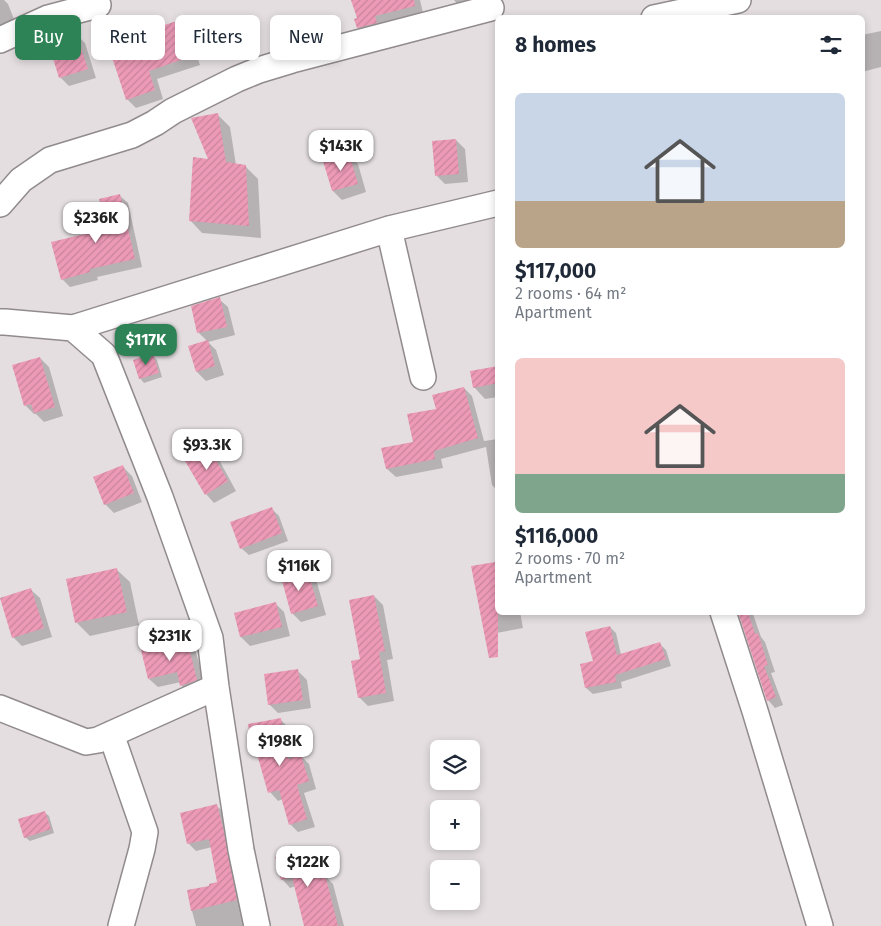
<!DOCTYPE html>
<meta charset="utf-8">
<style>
:root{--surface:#fff;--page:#f6f6f7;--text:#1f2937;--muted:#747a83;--accent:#2d8356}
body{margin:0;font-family:"Fira Sans",sans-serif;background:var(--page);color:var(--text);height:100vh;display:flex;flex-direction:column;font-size:19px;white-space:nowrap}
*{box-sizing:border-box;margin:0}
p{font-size:16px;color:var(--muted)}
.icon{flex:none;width:28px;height:28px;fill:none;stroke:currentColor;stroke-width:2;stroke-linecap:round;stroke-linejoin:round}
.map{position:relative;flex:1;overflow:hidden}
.drawer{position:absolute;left:495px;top:15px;width:370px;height:600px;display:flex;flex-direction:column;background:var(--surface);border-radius:8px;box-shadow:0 2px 8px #0003}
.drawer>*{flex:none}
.banner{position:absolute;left:15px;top:15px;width:405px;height:45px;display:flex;gap:10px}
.tools{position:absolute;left:430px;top:740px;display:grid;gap:10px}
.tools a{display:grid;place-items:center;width:50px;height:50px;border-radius:8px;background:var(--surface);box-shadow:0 2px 8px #0003;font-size:25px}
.price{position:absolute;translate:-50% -42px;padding:0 11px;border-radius:10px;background:#fff;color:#222;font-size:16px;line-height:32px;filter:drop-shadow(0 1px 2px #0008)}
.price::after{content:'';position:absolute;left:50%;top:30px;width:15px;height:11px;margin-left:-8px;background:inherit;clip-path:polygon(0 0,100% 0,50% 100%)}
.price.selected{background:var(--accent);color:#fff}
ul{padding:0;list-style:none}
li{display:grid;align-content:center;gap:10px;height:265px;padding:0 20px}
li span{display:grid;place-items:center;height:155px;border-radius:8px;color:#555}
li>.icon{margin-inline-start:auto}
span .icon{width:90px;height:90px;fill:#fffc;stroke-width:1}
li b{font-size:21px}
h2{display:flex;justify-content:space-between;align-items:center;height:60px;padding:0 20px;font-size:21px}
.chip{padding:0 18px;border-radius:8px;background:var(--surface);box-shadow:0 2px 8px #0003;font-size:18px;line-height:45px}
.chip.selected{background:var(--accent);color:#fff}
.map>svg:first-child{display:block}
.shadow{fill:#0003}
.building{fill:url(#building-hatch)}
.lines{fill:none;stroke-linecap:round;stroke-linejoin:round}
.street-casing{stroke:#918b8d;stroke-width:28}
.street{stroke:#fff;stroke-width:25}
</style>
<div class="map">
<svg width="881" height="926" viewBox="0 0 881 926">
<defs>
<pattern id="building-hatch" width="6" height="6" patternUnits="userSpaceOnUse" patternTransform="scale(1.25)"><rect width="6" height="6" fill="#ed9ab7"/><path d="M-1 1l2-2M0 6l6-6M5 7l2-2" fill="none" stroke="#ca849c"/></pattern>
</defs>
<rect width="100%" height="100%" fill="#e4dee0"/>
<path class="shadow" d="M0,0H4L8,4L18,29L0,38Z
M353,0H420L423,13L382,24L365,35L358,28V18Z
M454,0H490L463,11Z
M179,21L188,30L200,65L157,79L163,99L136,108L127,99L152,35Z
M881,31V67L862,72V35Z
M76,34L85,43L96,78L69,86L60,77Z
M217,114L230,127L236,165L245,166L258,179L261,238L202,233L190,220L210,161Z
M456,140L465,149L468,182L445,184L436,175Z
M349,155L358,164L366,192L342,200L333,191L324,162Z
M119,195L128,203L142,267L97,277L98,280L70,287L62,279L100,231L108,227Z
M219,299L228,307L235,335L208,342L216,350L224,375L206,381L197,372L207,341L199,333L193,307Z
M153,356L157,360L162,377L144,383L140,378Z
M40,358L49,367L63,416L44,422L36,414H34L25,405Z
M498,367V397L485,399L474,387Z
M464,388L472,396L484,441L498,439V491L492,485L486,447L441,459L443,468L396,477L387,469L414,443L437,410Z
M209,449L218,458L236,491L214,503L206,494Z
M123,467L132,476L142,502L114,513L105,504Z
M271,508L279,516L288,541L249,555L241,548Z
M495,564L498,566V612H520L523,628L491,634Z
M116,569L130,582L139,625L90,636L77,623Z
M307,570L316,579L326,615L301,622L292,613Z
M31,590L40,598L52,637L22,646L13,637Z
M374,596L383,605L393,659L387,660L394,701L368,706L359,697L361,660Z
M276,604L284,612L290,636L250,646L241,637L235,614Z
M614,612H627L617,615Z
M740,612H752L753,614L761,637L765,642L775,672L771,673L783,705L775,708L768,700Z
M610,627L616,633L621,655L659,643L666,650L671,666L621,682L622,688L593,694L586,688L594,662Z
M187,640L195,649L206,688L190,694L181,685V682L158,687L149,679Z
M298,671L307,680L311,708L278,713L269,704Z
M281,720L289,728L294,758L301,756L309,764L316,789L304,793L315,827L298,832L290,824L283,799L278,801L270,792L258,751L254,747Z
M216,805L224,813L244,907L240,908L245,926H196L192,911L188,891L211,887L218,883L212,847L196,851L188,843Z
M44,812L49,816L54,833L30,841L25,837Z
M309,849L318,857L323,876H325L333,884L344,926H305L296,886L290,888L282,879Z"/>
<path class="building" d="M351,0H414L415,6L375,16L377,23L357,28L354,19L357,18Z
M180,20L192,56L149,71L155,90L126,100L109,48L151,34L149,30Z
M76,33L88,69L59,78L48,42Z
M218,113L226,162L246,165L249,226L189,221L193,157L208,159L191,118Z
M456,139L459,174L435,176L432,141Z
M349,153L358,184L332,191L323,161Z
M120,194L135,259L90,269V272L61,280L51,242L98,231V228L107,226L99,199Z
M220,297L227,327L197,333L191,306Z
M208,340L215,366L196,372L188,346Z
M153,354L159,373L139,379L133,360Z
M40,357L55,407L34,413L31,404L24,406L12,365Z
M498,366V383L473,388L470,371Z
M464,387L478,438L434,451L435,459L386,469L381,448L413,442L407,414L436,409L432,395Z
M209,448L228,481L205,495L185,461Z
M123,465L134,493L104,505L93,477Z
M272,507L282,533L240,549L230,522Z
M495,562L498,577V657L489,658L471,566Z
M117,568L127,612L75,623L66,579Z
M307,569L318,606L291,614L281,577Z
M31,588L44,628L12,638L0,598Z
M374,595L385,651L379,652L386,693L358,698L351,661L360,659L349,600Z
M276,602L282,627L240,637L234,613Z
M738,612H748L755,634L758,633L768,665L764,666L776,697L767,701Z
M610,626L617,655L660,642L666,659L615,675L616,682L585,688L580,664L593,661L585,632Z
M187,639L197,680L180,686L177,672L148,679L141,650Z
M298,669L303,700L268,705L264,674Z
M281,718L288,759L301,755L309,781L297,785L307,819L289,825L279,790L268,793L255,747L252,748L248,724Z
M217,804L224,832L237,900L191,911L187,890L209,886V884L217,882L209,839L187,844L180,813Z
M45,811L51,829L24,838L18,819Z
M310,847L317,876L325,874L338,926H304L292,877L281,880L275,857Z"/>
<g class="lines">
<defs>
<path id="street" d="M654,18L738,0
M0,40L48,18L98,5
M0,204L21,180L50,160L132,135L155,123L173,111L237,79L259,70L292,60L491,8
M389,229L423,377
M0,322H5L73,328L104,355L160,497L210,638L216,687L241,850L257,926
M73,328L389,229L498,203
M723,612L755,711L820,926
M0,708L86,742L98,740L216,687
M111,734L145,832L142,849L121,926"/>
</defs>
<use href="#street" class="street-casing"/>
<use href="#street" class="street"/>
</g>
</svg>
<div class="tools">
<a><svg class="icon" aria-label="layers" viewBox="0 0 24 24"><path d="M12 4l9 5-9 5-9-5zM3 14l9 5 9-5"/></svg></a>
<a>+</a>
<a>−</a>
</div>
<b class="price" style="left:341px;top:172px">$143K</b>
<b class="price" style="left:96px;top:244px">$236K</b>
<b class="price selected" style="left:146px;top:366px">$117K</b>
<b class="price" style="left:207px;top:471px">$93.3K</b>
<b class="price" style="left:299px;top:592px">$116K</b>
<b class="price" style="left:170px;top:662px">$231K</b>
<b class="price" style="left:280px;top:767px">$198K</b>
<b class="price" style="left:308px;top:888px">$122K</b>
<div class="banner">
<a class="chip selected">Buy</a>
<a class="chip">Rent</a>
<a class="chip">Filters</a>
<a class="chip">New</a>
</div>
<section class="drawer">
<h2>8 homes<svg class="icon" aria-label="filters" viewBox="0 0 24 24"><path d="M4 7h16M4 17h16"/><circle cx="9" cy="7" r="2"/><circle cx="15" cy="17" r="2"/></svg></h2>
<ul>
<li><span style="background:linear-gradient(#c9d6e8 70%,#b9a48a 0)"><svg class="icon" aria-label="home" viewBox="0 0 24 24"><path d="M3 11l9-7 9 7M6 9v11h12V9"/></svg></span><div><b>$117,000</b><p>2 rooms · 64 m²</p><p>Apartment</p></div></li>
<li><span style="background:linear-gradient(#f6c9c9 75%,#7fa58c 0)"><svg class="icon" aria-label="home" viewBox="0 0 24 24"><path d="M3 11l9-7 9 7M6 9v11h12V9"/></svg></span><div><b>$116,000</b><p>2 rooms · 70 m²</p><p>Apartment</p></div></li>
</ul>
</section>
</div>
